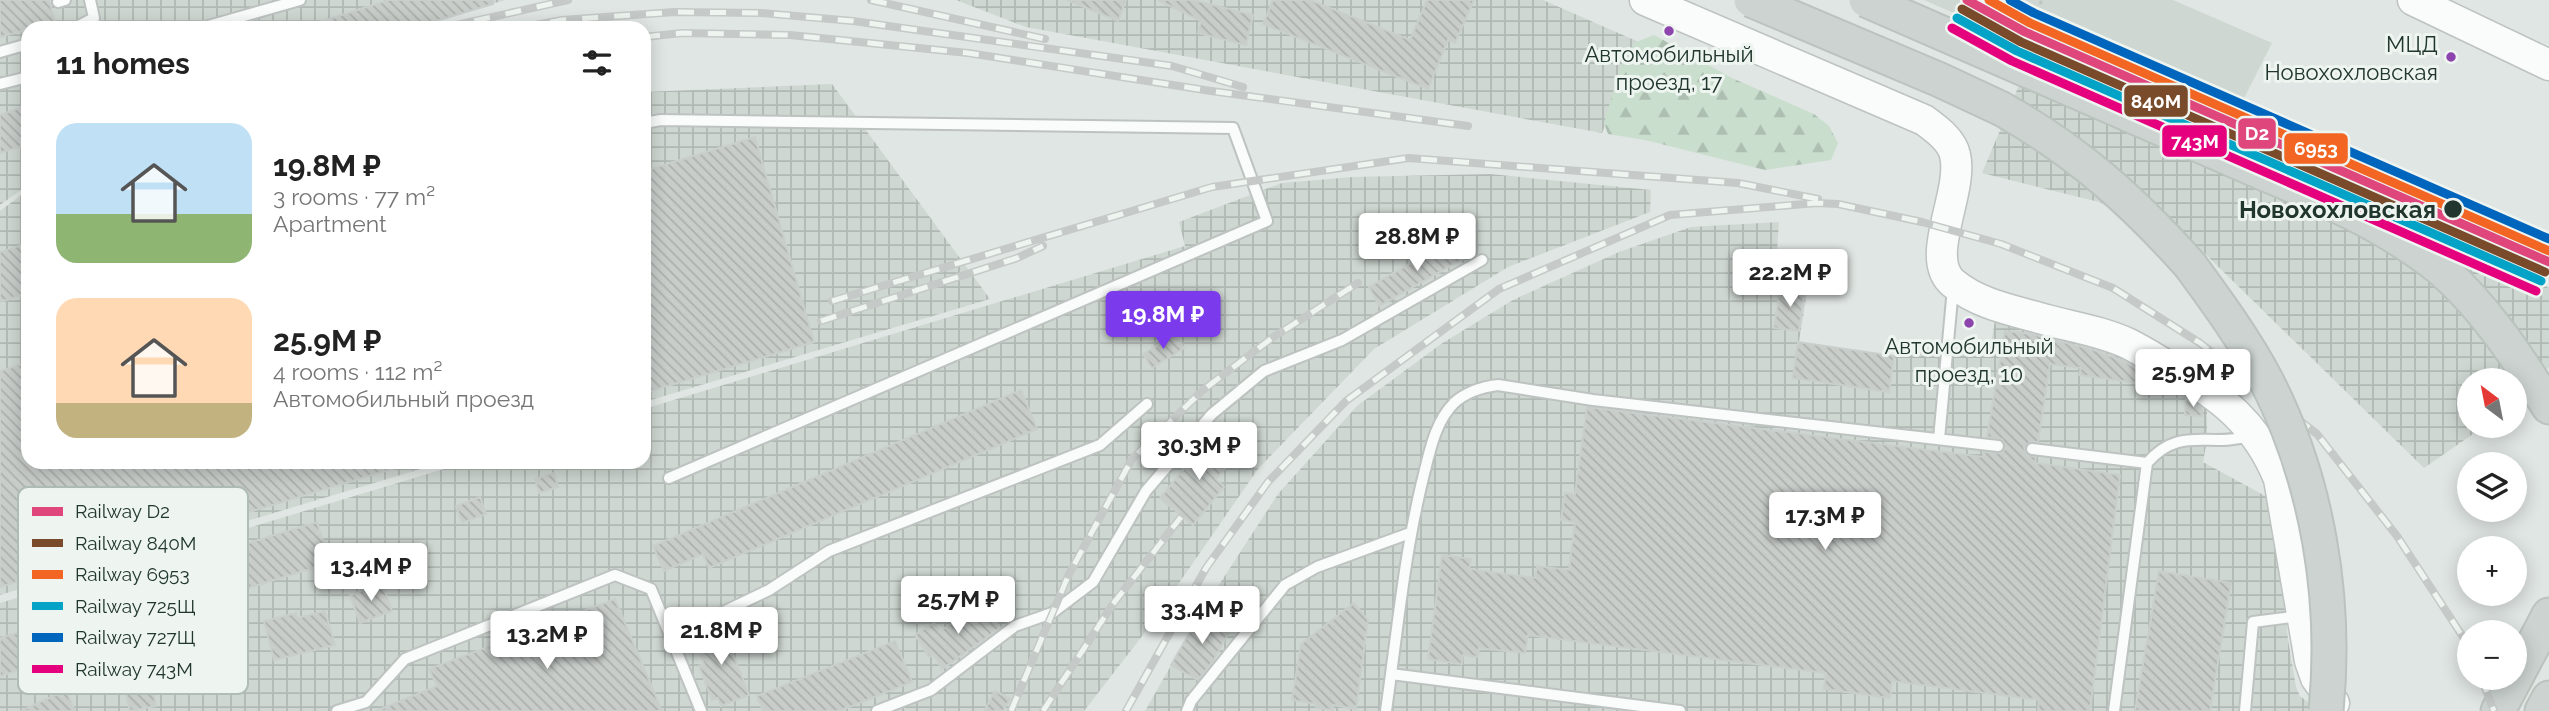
<!DOCTYPE html>
<meta charset="utf-8">
<style>
:root{--surface:#fff;--page:#f6f6f6;--text:#222;--muted:#767676;--accent:#7c3aed}
body{margin:0;font-family:Raleway,sans-serif;background:var(--page);color:var(--text);height:100vh;display:flex;flex-direction:column;font-size:26px;white-space:nowrap}
*{box-sizing:border-box;margin:0}
p{font-size:23px;color:var(--muted)}
.icon{flex:none;width:38px;height:38px;fill:none;stroke:currentColor;stroke-width:2;stroke-linecap:round;stroke-linejoin:round}
.map{position:relative;flex:1;overflow:hidden}
.details{position:absolute;left:21px;top:21px;width:630px;height:448px;display:flex;flex-direction:column;background:var(--surface);border-radius:21px;box-shadow:0 4px 18px #0003}
.details>*{flex:none}
.needle{width:46px;rotate:328deg}
.tools{position:absolute;left:2457px;top:368px;display:grid;gap:14px}
.tools a{display:grid;place-items:center;width:70px;height:70px;border-radius:50%;background:var(--surface);box-shadow:0 4px 18px #0003;font-size:35px}
.price{position:absolute;translate:-50% -60px;padding:0 16px;border-radius:7px;background:#fff;color:#222;font-size:23px;line-height:46px;filter:drop-shadow(0 2px 4px #0008)}
.price::after{content:'';position:absolute;left:50%;top:42px;width:21px;height:16px;margin-left:-10px;background:inherit;clip-path:polygon(0 0,100% 0,50% 100%)}
.price.active{background:var(--accent);color:#fff}
ul{padding:0;list-style:none}
li{display:flex;align-items:center;gap:21px;height:175px;padding:0 35px}
li span{display:grid;place-items:center;flex:none;width:196px;height:140px;border-radius:21px;color:#555}
li>.icon{margin-inline-start:auto}
span .icon{width:84px;height:84px;fill:#fffc;stroke-width:1}
li b{font-size:30px}
h2{display:flex;justify-content:space-between;align-items:center;height:84px;padding:0 35px;font-size:30px}
.map>svg:first-child{display:block}
.built{fill:#cfd7d2}
.industrial{fill:url(#industrial-grid)}
.forest{fill:url(#forest-firs)}
.building{fill:url(#building-back-hatch);stroke:#c9cfcc;stroke-width:2}
.lines{fill:none;stroke-linecap:round;stroke-linejoin:round}
.lane-casing{stroke:#bdc3c0;stroke-width:14}
.secondary-casing{stroke:#bdc3c0;stroke-width:33}
.primary-casing{stroke:#bbc3bf;stroke-width:37}
.path{stroke:#bfc7c3;stroke-width:3.5;stroke-dasharray:3.5 5;stroke-linecap:butt}
.lane{stroke:#fafbfb;stroke-width:10}
.secondary{stroke:#fafbfb;stroke-width:30}
.primary{stroke:#ccd3d0;stroke-width:33}
.rail-casing{stroke:#c5c9c7;stroke-width:8}
.rail{stroke:#eef5f1;stroke-width:5;stroke-dasharray:16;stroke-linecap:butt}
.primary-bridge-casing{stroke:#bbc3bf;stroke-width:37;stroke-linecap:butt}
.primary-bridge{stroke:#ccd3d0;stroke-width:33}
.rail-1-casing{stroke:#eef5f1;stroke-width:14}
.rail-2-casing{stroke:#eef5f1;stroke-width:14}
.rail-3-casing{stroke:#eef5f1;stroke-width:14}
.rail-4-casing{stroke:#eef5f1;stroke-width:14}
.rail-5-casing{stroke:#eef5f1;stroke-width:14}
.rail-6-casing{stroke:#eef5f1;stroke-width:14}
.rail-1{stroke:#df477c;stroke-width:9}
.rail-2{stroke:#7a4b2a;stroke-width:9}
.rail-3{stroke:#f26522;stroke-width:9}
.rail-4{stroke:#02a3c6;stroke-width:9}
.rail-5{stroke:#0065bd;stroke-width:9}
.rail-6{stroke:#e5007d;stroke-width:9}
.bus-dot{fill:#8e44ad;stroke:#eef5f1;stroke-width:2.5}
.stop-dot{fill:#21362e;stroke:#eef5f1;stroke-width:2.5}
.labels{text-anchor:middle;dominant-baseline:central;stroke-width:6;stroke-linejoin:round;paint-order:stroke}
.bus-label{font-size:22px;fill:#21362e;stroke:#eef5f1}
.stop-label{font-size:24px;font-weight:bold;fill:#21362e;stroke:#eef5f1;text-anchor:end}
.key{fill:#eef5f1;stroke:#b0bcb6;stroke-width:2}
.key-label{font-size:19px;fill:#21362e}
.line-badge{stroke:#eef5f1;stroke-width:2.5}
.badge-label{font-size:19px;text-anchor:middle;font-weight:bold;fill:#fff}
</style>
<div class="map">
<svg width="2549" height="711" viewBox="0 0 2549 711">
<defs>
<pattern id="industrial-grid" width="8" height="8" patternUnits="userSpaceOnUse" patternTransform="scale(1.75)"><rect width="8" height="8" fill="#cfd7d2"/><path d="M0 4h8M4 0v8" fill="none" stroke="#b1b9b5"/></pattern>
<pattern id="forest-firs" width="22" height="20" patternUnits="userSpaceOnUse" patternTransform="scale(1.75)"><rect width="22" height="20" fill="#cadece"/><path d="M5 1l3.5 6h-7zM16 11l3.5 6h-7z" fill="#adbfb1"/></pattern>
<pattern id="building-back-hatch" width="6" height="6" patternUnits="userSpaceOnUse" patternTransform="scale(1.75)"><rect width="6" height="6" fill="#c8cdca"/><path d="M-1 5l2 2M0 0l6 6M5-1l2 2" fill="none" stroke="#acb1ae"/></pattern>
</defs>
<rect width="100%" height="100%" fill="#e0e6e3"/>
<path class="built" d="M1924,0H2173L2272,43L2227,132Z"/>
<path class="industrial" d="M0,0H505L413,28H28V185L0,205Z
M956,0H1543L1641,43L1602,133L1026,27Z
M2035,47L2227,132L2417,220L2549,288V367L2515,404V380H2469V425H2486L2424,468L2191,240L2099,202L1982,173Z
M832,84L990,299L644,402V92Z
M1490,174L1651,190L1650,212L1508,267L1374,349L1258,469L1143,635L1084,711H0V603L467,462H644V409L1185,246L1179,222L1282,183L1353,177Z
M28,190V462H444L0,595V211Z
M1779,222L1775,282L1808,287L1793,378L1888,392L1894,356L1899,344L1989,357L1995,320L2078,335L2207,395V440L2203,462L2269,498L2281,565L2288,640L2296,687L2300,696L2317,709V711H1145L1202,611L1278,494L1357,406L1441,344L1513,300L1619,252L1691,227Z"/>
<path class="forest" d="M1654,35L1732,78L1814,114L1829,126L1838,143L1831,160L1765,170L1645,140L1608,134L1604,123L1623,58L1636,42Z"/>
<path class="building" d="M0,0H49L55,22L0,37Z
M389,0H493V4L413,28H310V25Z
M1067,0H1126L1118,21Z
M1158,0H1193L1253,15L1246,45L1198,33L1201,21Z
M1273,0H1310L1410,40L1427,0H1474L1455,43L1448,40L1428,89L1263,24Z
M28,105V144L0,153V115Z
M755,137L814,342L644,393V171Z
M1459,240L1468,256L1379,306L1369,287L1436,249L1438,252Z
M28,243V293L0,302V252Z
M1780,286L1805,289L1799,331L1774,328Z
M2005,331L2031,334L2094,350L2121,360L2139,369L2138,383L2079,375L2081,368L2050,364L2038,442H2030L2024,447L2027,455L2036,457L2035,463L2120,475L2090,711H2038L2039,700L1892,681L1890,698L1824,689L1826,673L1528,635L1525,653L1479,648L1478,657L1463,655L1462,664L1428,659L1442,555L1471,559L1469,569L1535,578L1537,566L1569,570L1575,522L1561,520L1565,493L1575,494L1587,407L1983,457L1984,452L2000,453L2006,448L2002,439L1987,437Z
M1175,335L1184,348L1152,368L1143,354Z
M1798,342L1894,356L1889,392L1793,378Z
M28,362V462H402V466L0,587V371Z
M1021,390L1037,429L709,568L703,554L664,571L653,546Z
M2186,397L2202,409V416L2185,415Z
M1210,436L1235,457L1216,479L1224,487L1193,525L1160,498Z
M554,473L558,487L539,493L535,479Z
M480,497L486,514L462,523L456,506Z
M317,522L330,563L133,623L137,635L0,676V638L126,600L121,582Z
M2159,571L2231,583L2210,711H2135Z
M382,583L392,611L360,623L350,595Z
M615,599L662,711H376L437,686L429,669Z
M984,603L1000,628L942,669L934,655L929,657L915,635L934,623L940,631Z
M1354,603L1368,620L1356,709L1333,705V710L1316,708L1317,704L1292,700L1301,644Z
M325,611L335,645L274,660L264,621L296,613L297,618Z
M1202,611L1232,627L1213,661L1198,680L1171,665Z
M721,623L749,695L721,706L718,698L712,700L699,666L704,664L697,645L706,642L702,631Z
M895,641L912,682L839,711H763L757,696Z
M149,669L156,706L130,711L122,675Z
M66,690L75,711H21Z
M995,691L1010,699L1003,711H984Z"/>
<g class="lines">
<defs>
<path id="lane" d="M58,2L65,0
M75,28L94,18L90,0
M201,28L300,0
M0,52L28,44
M0,84L28,77
M644,123L661,120L1233,128L1267,221L669,478
M1939,439L1953,288
M2032,449L2147,463C2180,425 2208,448 2249,436
M671,637L769,590L829,551L1100,445L1147,404
M1391,674L1680,711
M337,711L366,702L405,659L615,575L651,589L701,711
M877,711L931,690L1015,626L1052,613L1093,582L1146,491L1212,414L1264,371L1342,340L1482,260
M1187,711L1191,701L1285,585L1317,567L1410,533
M1386,711C1397,634 1404,557 1422,482C1429,455 1434,423 1454,403C1467,391 1482,387 1498,385L1593,400L1998,446
M2114,711L2147,463
M2245,711L2253,622L2300,616"/>
<path id="secondary" d="M1645,0L1924,120C1936,129 1952,140 1955,155C1964,192 1923,258 1953,283C1979,305 2016,311 2047,320C2073,327 2104,332 2129,344C2143,351 2157,360 2171,368C2221,396 2257,424 2279,479L2310,661L2316,678L2334,703
M2413,0L2549,65"/>
<path id="primary" d="M2002,109C2078,152 2132,200 2190,265
M2263,173C2325,199 2388,226 2441,269C2485,307 2518,358 2549,407
M2498,711L2549,615
M2542,711L2549,698"/>
</defs>
<use href="#lane" class="lane-casing"/>
<use href="#secondary" class="secondary-casing"/>
<use href="#primary" class="primary-casing"/>
<path class="path" d="M2021,42L2042,0
M2157,76L2549,246"/>
<use href="#lane" class="lane"/>
<use href="#secondary" class="secondary"/>
<use href="#primary" class="primary"/>
<defs>
<path id="rail" d="M871,0L1045,39
M443,28L568,0
M519,28L562,20L675,12L761,13L853,21L1172,66L1243,87
M644,37L682,33L790,35L968,53L1211,91L1468,126
M832,301L1212,187L1409,158L1738,183L1818,199
M821,321L1017,258L1043,246
M2481,677L2494,711
M1011,711L1069,574L1132,459L1203,390L1272,338L1358,283
M1043,711L1113,604L1181,517
M1126,711L1206,568L1268,482L1346,401L1499,289L1670,215L1817,203L1838,204L1922,222L2001,244L2113,288L2200,343L2317,434L2397,536L2465,640L2469,650"/>
</defs>
<use href="#rail" class="rail-casing"/>
<use href="#rail" class="rail"/>
<defs>
<path id="primary-bridge" d="M1751,0L1940,80L2002,109
M1866,0L2263,173
M2190,265C2217,302 2245,340 2266,380C2318,481 2337,599 2326,711"/>
</defs>
<use href="#primary-bridge" class="primary-bridge-casing"/>
<use href="#primary-bridge" class="primary-bridge"/>
<defs>
<path id="rail-1" d="M1967,0L2025,32L2549,262"/>
<path id="rail-2" d="M1962,9L2021,42L2545,272"/>
<path id="rail-3" d="M1989,0L2030,23L2549,251"/>
<path id="rail-4" d="M1957,18L2017,51L2541,281"/>
<path id="rail-5" d="M2010,0L2034,13L2549,239"/>
<path id="rail-6" d="M1952,28L2012,61L2536,291"/>
</defs>
<use href="#rail-1" class="rail-1-casing"/>
<use href="#rail-2" class="rail-2-casing"/>
<use href="#rail-3" class="rail-3-casing"/>
<use href="#rail-4" class="rail-4-casing"/>
<use href="#rail-5" class="rail-5-casing"/>
<use href="#rail-6" class="rail-6-casing"/>
<use href="#rail-1" class="rail-1"/>
<use href="#rail-2" class="rail-2"/>
<use href="#rail-3" class="rail-3"/>
<use href="#rail-4" class="rail-4"/>
<use href="#rail-5" class="rail-5"/>
<use href="#rail-6" class="rail-6"/>
</g>
<g class="bus-dot">
<circle cx="1669" cy="31" r="6"/>
<circle cx="2451" cy="57" r="6"/>
<circle cx="1969" cy="323" r="6"/>
</g>
<circle class="stop-dot" cx="2453" cy="209" r="10"/>
<g class="labels">
<g class="bus-label">
<text x="2438" y="44" text-anchor="end">МЦД<tspan x="2438" dy="28">Новохохловская</tspan></text>
<text x="1669" y="54">Автомобильный<tspan x="1669" dy="28">проезд, 17</tspan></text>
<text x="1969" y="346">Автомобильный<tspan x="1969" dy="28">проезд, 10</tspan></text>
</g>
<g class="stop-label">
<text x="2436" y="209">Новохохловская</text>
</g>
</g>
<rect x="18" y="487" width="230" height="207" rx="10" class="key"/>
<rect x="32" y="507" width="31" height="9" fill="#df477c"/>
<rect x="32" y="539" width="31" height="8" fill="#7a4b2a"/>
<rect x="32" y="570" width="31" height="9" fill="#f26522"/>
<rect x="32" y="602" width="31" height="8" fill="#02a3c6"/>
<rect x="32" y="633" width="31" height="9" fill="#0065bd"/>
<rect x="32" y="665" width="31" height="8" fill="#e5007d"/>
<g class="key-label">
<text x="75" y="518">Railway D2</text>
<text x="75" y="550">Railway 840М</text>
<text x="75" y="581">Railway 6953</text>
<text x="75" y="613">Railway 725Щ</text>
<text x="75" y="644">Railway 727Щ</text>
<text x="75" y="676">Railway 743М</text>
</g>
<g class="line-badge">
<rect x="2123" y="84" width="66" height="34" rx="7" fill="#7a4b2a"/>
<rect x="2237" y="117" width="40" height="33" rx="7" fill="#df477c"/>
<rect x="2161" y="124" width="67" height="34" rx="7" fill="#e5007d"/>
<rect x="2283" y="132" width="66" height="33" rx="7" fill="#f26522"/>
</g>
<g class="badge-label">
<text x="2156" y="108">840М</text>
<text x="2257" y="140">D2</text>
<text x="2195" y="148">743М</text>
<text x="2316" y="155">6953</text>
</g>
</svg>
<div class="tools">
<a><svg class="needle" viewBox="-14 -14 28 28"><path d="M0-13l5 13h-10z" fill="#e53935"/><path d="M0 13l5-13h-10z" fill="#767676"/></svg></a>
<a><svg class="icon" aria-label="layers" viewBox="0 0 24 24"><path d="M12 4l9 5-9 5-9-5zM3 14l9 5 9-5"/></svg></a>
<a>+</a>
<a>−</a>
</div>
<b class="price" style="left:1417px;top:273px">28.8M ₽</b>
<b class="price" style="left:1790px;top:309px">22.2M ₽</b>
<b class="price active" style="left:1163px;top:351px">19.8M ₽</b>
<b class="price" style="left:2193px;top:409px">25.9M ₽</b>
<b class="price" style="left:1199px;top:482px">30.3M ₽</b>
<b class="price" style="left:1825px;top:552px">17.3M ₽</b>
<b class="price" style="left:371px;top:603px">13.4M ₽</b>
<b class="price" style="left:958px;top:636px">25.7M ₽</b>
<b class="price" style="left:1202px;top:646px">33.4M ₽</b>
<b class="price" style="left:721px;top:667px">21.8M ₽</b>
<b class="price" style="left:547px;top:671px">13.2M ₽</b>
<section class="details">
<h2>11 homes<svg class="icon" aria-label="filters" viewBox="0 0 24 24"><path d="M4 7h16M4 17h16"/><circle cx="9" cy="7" r="2"/><circle cx="15" cy="17" r="2"/></svg></h2>
<ul>
<li><span style="background:linear-gradient(#bfe0f5 65%,#8fb573 0)"><svg class="icon" aria-label="home" viewBox="0 0 24 24"><path d="M3 11l9-7 9 7M6 9v11h12V9"/></svg></span><div><b>19.8M ₽</b><p>3 rooms · 77 m²</p><p>Apartment</p></div></li>
<li><span style="background:linear-gradient(#ffd9b3 75%,#c2b280 0)"><svg class="icon" aria-label="home" viewBox="0 0 24 24"><path d="M3 11l9-7 9 7M6 9v11h12V9"/></svg></span><div><b>25.9M ₽</b><p>4 rooms · 112 m²</p><p>Автомобильный проезд</p></div></li>
</ul>
</section>
</div>
